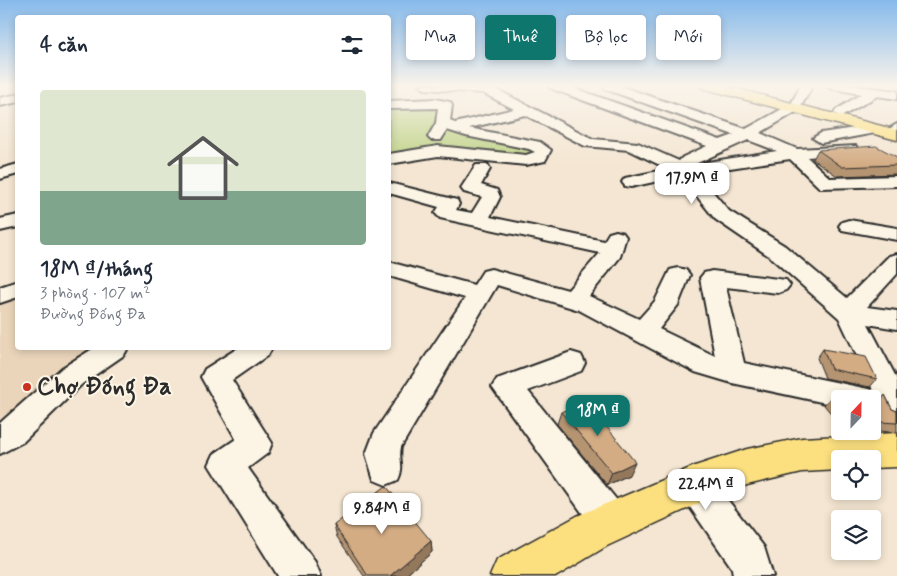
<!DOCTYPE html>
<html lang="vi">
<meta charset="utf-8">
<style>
:root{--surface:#fff;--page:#f2f2f3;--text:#1f2937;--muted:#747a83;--accent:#0f766e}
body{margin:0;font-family:Mynerve,sans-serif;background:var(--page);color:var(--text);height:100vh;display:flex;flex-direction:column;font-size:19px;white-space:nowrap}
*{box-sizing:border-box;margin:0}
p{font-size:16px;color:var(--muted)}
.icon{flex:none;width:28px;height:28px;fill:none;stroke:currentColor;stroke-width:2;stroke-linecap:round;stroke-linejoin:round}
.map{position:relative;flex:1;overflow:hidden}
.side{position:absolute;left:15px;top:15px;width:376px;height:335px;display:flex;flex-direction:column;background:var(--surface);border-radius:5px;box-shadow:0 2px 8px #0003}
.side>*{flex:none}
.banner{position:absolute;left:406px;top:15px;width:415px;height:45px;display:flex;gap:10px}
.needle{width:32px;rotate:22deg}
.fabs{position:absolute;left:831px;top:390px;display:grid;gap:10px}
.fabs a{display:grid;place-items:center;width:50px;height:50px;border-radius:5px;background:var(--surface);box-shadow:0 2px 8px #0003;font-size:25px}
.price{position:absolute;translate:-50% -42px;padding:0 11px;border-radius:10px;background:#fff;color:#222;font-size:16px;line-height:32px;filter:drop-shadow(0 1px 2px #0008)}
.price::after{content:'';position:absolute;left:50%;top:30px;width:15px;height:11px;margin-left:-8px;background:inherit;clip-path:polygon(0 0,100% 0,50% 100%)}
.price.active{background:var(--accent);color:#fff}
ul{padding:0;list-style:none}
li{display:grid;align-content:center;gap:10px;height:265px;padding:0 25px}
li span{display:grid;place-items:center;height:155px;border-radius:5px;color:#555}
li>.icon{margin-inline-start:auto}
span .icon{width:90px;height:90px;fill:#fffc;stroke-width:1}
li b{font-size:21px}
h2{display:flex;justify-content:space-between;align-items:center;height:60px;padding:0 25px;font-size:21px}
.tag{padding:0 18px;border-radius:5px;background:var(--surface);box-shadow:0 2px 8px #0003;font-size:18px;line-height:45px}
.tag.active{background:var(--accent);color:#fff}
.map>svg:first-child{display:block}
.built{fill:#ead5bb}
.green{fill:#bed287;stroke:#747e59}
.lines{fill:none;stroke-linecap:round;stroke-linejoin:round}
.minor-casing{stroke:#2b2b2b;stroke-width:4}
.major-casing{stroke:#2b2b2b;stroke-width:3}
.minor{fill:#fcf5e5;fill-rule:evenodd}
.major{fill:#fce080;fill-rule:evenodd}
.wall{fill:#b59472;stroke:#2b2b2b}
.shaded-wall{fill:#94785c;stroke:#2b2b2b}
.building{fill:#d3ac84;stroke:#2b2b2b}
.poi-dot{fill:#c8321e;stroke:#fcf5e5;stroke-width:2}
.labels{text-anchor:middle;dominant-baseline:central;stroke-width:4;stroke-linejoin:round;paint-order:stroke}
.near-poi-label{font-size:24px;font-weight:bold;fill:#2b2b2b;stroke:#fcf5e5;text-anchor:start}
</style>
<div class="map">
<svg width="897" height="576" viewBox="0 0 897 576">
<rect width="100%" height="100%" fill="#f4e6d2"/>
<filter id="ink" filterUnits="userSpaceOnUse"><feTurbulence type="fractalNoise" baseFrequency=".02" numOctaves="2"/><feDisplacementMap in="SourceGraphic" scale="10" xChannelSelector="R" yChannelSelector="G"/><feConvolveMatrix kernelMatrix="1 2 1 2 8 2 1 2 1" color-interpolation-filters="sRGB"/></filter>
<g filter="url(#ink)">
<path class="built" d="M17,289L18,348H107L0,428V296Z"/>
<path class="green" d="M439,103L443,123L543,150L534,160C486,155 437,146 389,159V105Z"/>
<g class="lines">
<defs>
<path id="minor" d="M419,85L490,86L593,139L638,143L679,161L683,157L707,146L550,88L548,85H565L720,140L734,135L605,89L603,86L617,85L746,129L791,104L801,85H813L799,110L760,133L797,149L856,146L858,149L856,152L850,154L807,157L830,178L897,176V186L820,188L790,159L697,173L729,211L785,246L847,298L889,256L897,254V274L867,307L897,311V329L868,324L897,379V421L886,417L878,400L872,408V399H840V406L732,383L695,372L579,310L497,285L401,447C398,461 405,465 398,480L386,485L374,480L366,454L374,433L465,298L389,276V262L474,285L483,271L491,269L568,290L600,253L440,218L435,213L439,207L389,193V183L457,200L459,204L456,210L472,213L482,197L464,192L461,188L476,165H488L490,169L481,185L497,190L500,197L490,217L604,241L609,233L616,231L623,233L626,237L620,257L589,296L639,319L655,301L670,270L678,268L686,270L690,275L678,305L659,329L715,356L700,278L704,273L712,271L786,280L790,285L786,290L778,293L726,287L744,363L873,390L839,318L769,256L715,219L681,176L631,187L625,186L622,182L625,178L668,169L629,150L585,146L525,115L469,128L540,142L551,150L545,161L526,165L438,156L389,164V154L438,146L526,155L535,152L529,149L466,136L447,130L441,140H431L428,137L436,123L438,108L389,109V101L435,99L450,102L452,105L450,121L455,123L514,109L483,93L425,89ZM748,140L777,151L695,164Z
M827,85H850L897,91V99L877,96L841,117L834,113L836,110L861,94L829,88Z
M18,94V102L0,106V98Z
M897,124V133L891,132L889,129Z
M875,125L882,129L880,132L821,143L813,138L821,133Z
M18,164V174L0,179V169Z
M18,215V227L0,231V219Z
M849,220L897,228V240L842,230L839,226L842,222Z
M18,281V297L0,303V287Z
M94,348H128L124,355L82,384L23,442L0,454V423L62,368Z
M238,348H272L268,355L232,380L272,443L268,453L248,468L315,562L321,576H278L209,465L214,454L236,439L201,377L205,369Z
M571,352L581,355L585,363L581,371L528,391L624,509L630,522L624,535L611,541L598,535L492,387L497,379Z
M695,468L707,473L764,547L773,576H733L732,568L683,497L678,485L683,473Z"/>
<path id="major" d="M700,85H722L897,130V140L702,88Z
M897,433V467L872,468V459H840V470L802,472L747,485L706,500L607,546L557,576H490L497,560L577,516L695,466L747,449L802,438Z"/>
</defs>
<use href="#minor" class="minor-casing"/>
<use href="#major" class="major-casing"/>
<use href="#minor" class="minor"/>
<use href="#major" class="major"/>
</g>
<path class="wall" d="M818,150L897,157V174L837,176L813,159Z
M823,349L877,379L870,387L825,378L817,358Z
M878,393L880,401L885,395L892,409L897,411V433L872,430V399H846L849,395Z
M831,397L840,399V424L824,405Z
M561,412L629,475L607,485L557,424Z
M846,431H863L847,433Z
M334,525L431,541L432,552L405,576H364L337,537Z"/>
<path class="shaded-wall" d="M635,462L629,475L607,485L612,473Z
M431,541L432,552L405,576H390Z"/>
<path class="building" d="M876,146L897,157V165L842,167L818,150Z
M823,349L866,357L877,379L831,369Z
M878,393L880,401L885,395L892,409L897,411V423L880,422H872V399H847L849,395Z
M831,397L844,399H840V407Z
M586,401L635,462L612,473L561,412Z
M386,486L431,541L390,576H368L334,525Z"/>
</g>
<linearGradient id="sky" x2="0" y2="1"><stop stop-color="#86baeb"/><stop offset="0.52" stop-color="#faf4eb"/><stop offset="1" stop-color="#faf4eb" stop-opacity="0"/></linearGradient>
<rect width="897" height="165" fill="url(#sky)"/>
<circle class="poi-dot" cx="27" cy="387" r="5"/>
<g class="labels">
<g class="near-poi-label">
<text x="37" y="387">Chợ Đống Đa</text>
</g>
</g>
</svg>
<div class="fabs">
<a><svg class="needle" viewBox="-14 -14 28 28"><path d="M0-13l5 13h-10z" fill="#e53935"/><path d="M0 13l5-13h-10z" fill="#747a83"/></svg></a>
<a><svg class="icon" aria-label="locate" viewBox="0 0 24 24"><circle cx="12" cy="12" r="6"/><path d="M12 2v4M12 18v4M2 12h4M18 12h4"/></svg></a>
<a><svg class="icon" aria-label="layers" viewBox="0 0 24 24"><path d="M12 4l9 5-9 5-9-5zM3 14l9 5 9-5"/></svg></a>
</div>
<b class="price" style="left:692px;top:205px">17.9M ₫</b>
<b class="price active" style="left:598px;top:437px">18M ₫</b>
<b class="price" style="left:706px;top:511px">22.4M ₫</b>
<b class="price" style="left:382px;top:535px">9.84M ₫</b>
<div class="banner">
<a class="tag">Mua</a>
<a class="tag active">Thuê</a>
<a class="tag">Bộ lọc</a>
<a class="tag">Mới</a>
</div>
<section class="side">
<h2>4 căn<svg class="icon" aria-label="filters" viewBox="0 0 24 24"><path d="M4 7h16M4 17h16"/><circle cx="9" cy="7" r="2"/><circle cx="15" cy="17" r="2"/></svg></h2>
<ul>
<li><span style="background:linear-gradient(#dfe7d0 65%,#7fa58c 0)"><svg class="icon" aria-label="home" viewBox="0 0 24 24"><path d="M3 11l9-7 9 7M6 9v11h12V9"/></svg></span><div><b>18M ₫/tháng</b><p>3 phòng · 107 m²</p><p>Đường Đống Đa</p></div></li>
</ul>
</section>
</div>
